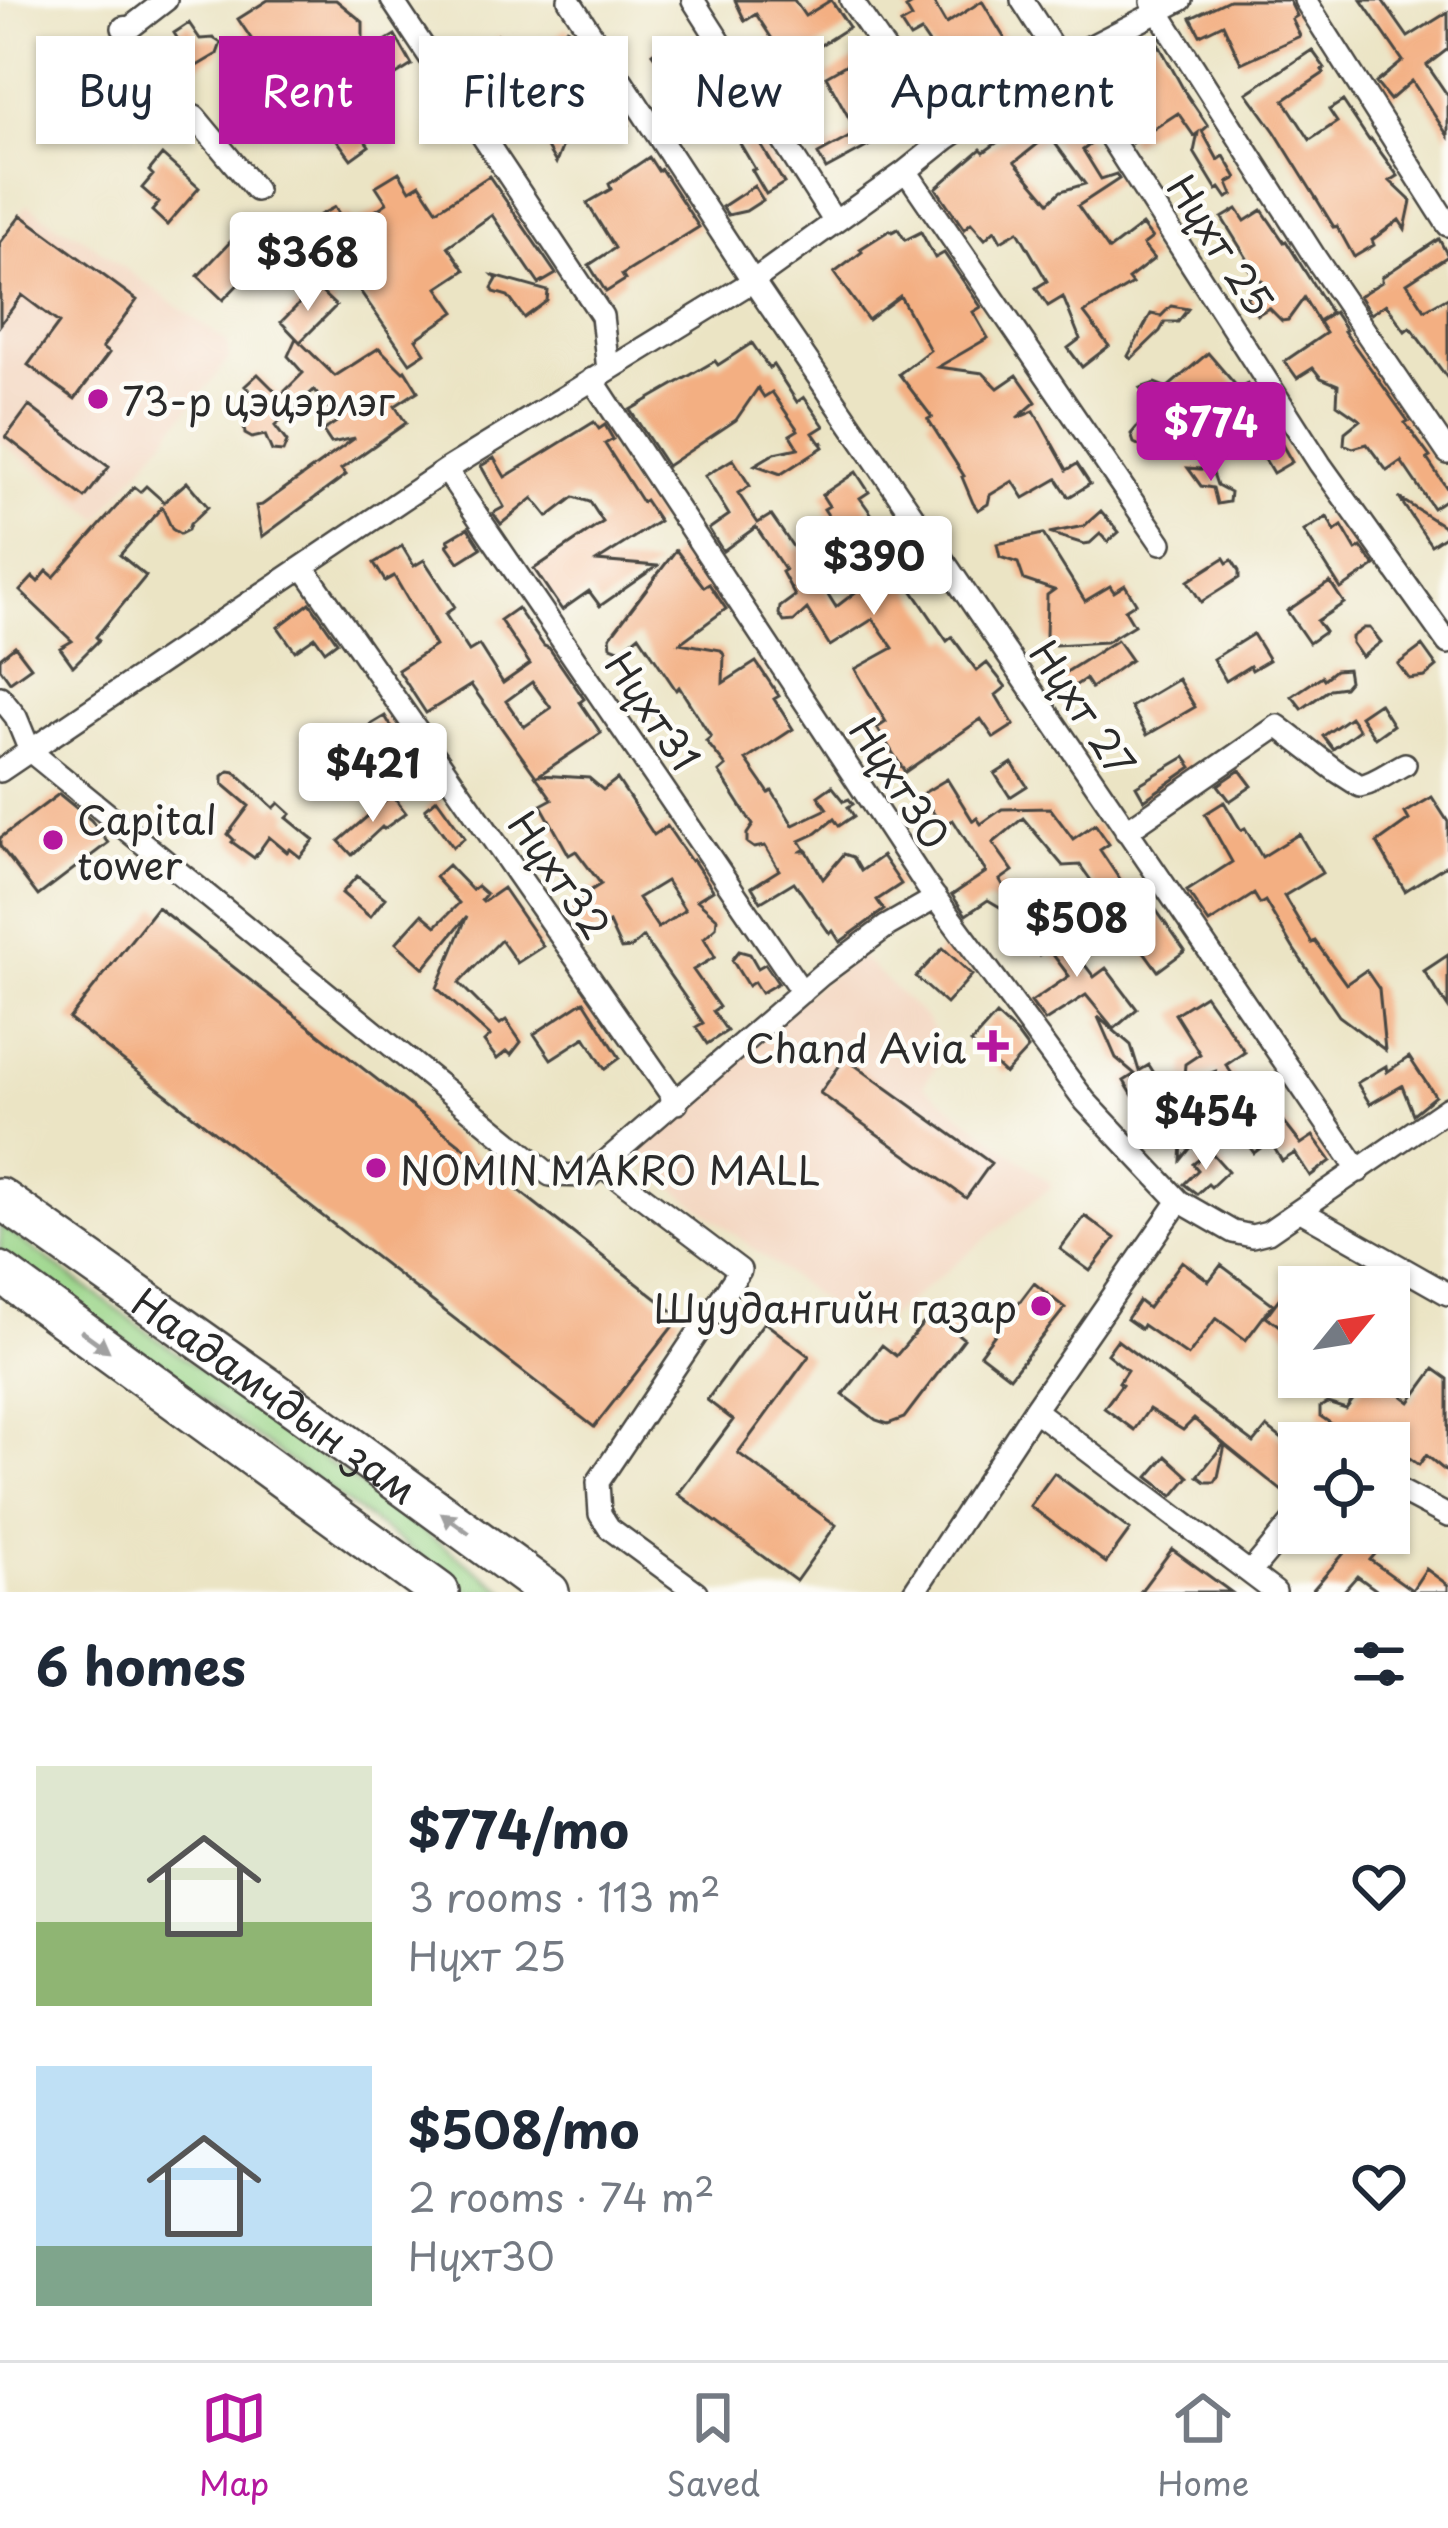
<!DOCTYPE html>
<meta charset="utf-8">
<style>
:root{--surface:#fff;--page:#f2f2f3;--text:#1f2937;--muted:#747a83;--line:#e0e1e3;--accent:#b5179e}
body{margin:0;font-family:"Playpen Sans",sans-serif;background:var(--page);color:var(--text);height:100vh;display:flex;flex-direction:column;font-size:45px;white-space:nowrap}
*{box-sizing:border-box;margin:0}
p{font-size:39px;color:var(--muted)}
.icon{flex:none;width:66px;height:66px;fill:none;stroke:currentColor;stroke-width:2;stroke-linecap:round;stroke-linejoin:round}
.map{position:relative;height:1592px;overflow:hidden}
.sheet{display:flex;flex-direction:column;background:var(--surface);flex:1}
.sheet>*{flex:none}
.top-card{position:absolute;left:36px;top:36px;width:1377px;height:108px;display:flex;gap:24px}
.needle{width:78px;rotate:60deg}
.tools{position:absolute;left:1278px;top:1266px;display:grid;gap:24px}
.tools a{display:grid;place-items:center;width:132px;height:132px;border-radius:0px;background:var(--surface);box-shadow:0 3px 9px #0004;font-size:60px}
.price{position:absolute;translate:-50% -102px;padding:0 27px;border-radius:12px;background:#fff;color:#222;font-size:39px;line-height:78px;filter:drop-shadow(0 3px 6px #0008)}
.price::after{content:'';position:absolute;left:50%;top:72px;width:36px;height:27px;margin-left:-18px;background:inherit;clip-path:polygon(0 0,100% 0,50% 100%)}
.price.current{background:var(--accent);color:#fff}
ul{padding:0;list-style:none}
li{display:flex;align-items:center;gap:36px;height:300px;padding:0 36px}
li span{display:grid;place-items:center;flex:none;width:336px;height:240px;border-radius:0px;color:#555}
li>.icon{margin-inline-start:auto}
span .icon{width:144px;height:144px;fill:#fffc;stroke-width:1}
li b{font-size:51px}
h2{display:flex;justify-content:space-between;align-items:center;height:144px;padding:0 36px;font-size:51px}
.pill{padding:0 42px;border-radius:0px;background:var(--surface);box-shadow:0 3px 9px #0004;font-size:42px;line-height:108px}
.pill.current{background:var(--accent);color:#fff}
.dock{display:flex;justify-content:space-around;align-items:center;height:168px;border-top:3px solid var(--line);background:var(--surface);font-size:33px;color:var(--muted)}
.dock a{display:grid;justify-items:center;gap:6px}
.dock .current{color:var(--accent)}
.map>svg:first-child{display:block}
.built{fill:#f3d4be}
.green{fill:#99d487;stroke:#628059;stroke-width:3}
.building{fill:#f3af82;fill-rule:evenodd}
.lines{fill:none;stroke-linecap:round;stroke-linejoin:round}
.street-casing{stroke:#484742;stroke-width:26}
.highway-casing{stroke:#484742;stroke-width:44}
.street{stroke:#fff;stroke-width:21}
.highway{stroke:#fff;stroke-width:39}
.oneway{fill:#a0a0a0}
.poi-dot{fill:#b5179e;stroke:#fdfcf7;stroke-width:4.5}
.labels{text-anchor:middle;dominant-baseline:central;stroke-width:9;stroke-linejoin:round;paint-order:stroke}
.street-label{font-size:39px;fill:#2b2b2b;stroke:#fdfcf7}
.poi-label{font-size:39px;fill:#2b2b2b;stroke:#fdfcf7;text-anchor:start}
</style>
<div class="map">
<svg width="1448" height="1592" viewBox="0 0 1448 1592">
<rect width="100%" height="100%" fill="#fdfcf7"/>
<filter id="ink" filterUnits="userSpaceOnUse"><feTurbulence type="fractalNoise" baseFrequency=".00833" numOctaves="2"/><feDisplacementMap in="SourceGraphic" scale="24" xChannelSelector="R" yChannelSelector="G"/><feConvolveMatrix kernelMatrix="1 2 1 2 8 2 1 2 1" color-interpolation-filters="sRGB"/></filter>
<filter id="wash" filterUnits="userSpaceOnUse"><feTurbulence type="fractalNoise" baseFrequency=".004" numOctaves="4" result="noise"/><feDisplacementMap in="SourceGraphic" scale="48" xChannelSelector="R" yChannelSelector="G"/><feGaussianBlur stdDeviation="2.7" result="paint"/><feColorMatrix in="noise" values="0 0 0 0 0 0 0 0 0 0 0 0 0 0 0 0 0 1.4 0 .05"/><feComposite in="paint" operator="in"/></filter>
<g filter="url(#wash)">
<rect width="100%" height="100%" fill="#ebe4c4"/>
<path class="built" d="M27,204L58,226L79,235L227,342L229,359L100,519L0,441V241Z
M860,956L927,1019L945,1055L923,1085L1053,1185L867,1335L629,1154L814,988Z"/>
<path class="green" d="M0,1225L507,1592H470L0,1252Z"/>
<g id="blocks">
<path class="building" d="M268,0H336L363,22V46L340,62L367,97L346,113L369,146L351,159L303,94L293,101L238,19Z
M735,0H794L805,16L831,0L849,27L789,65L756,14L745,21Z
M919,0H932L946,24L982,1L1005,39L996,44L1005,64L978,77L980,81L962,92L921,32L910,38L901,24L912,18L906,8Z
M1229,0H1289L1297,16L1292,19L1300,36L1241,63L1223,24L1200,35L1191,18Z
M1361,0H1382L1408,37L1448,12V49L1427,65L1448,96V136L1412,81L1390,100L1376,83L1403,61Z
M189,23L200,39L213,38L221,43L217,54L195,67L174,33Z
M567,28L586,54L566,70L546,44Z
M395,35L412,65L393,77L375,47Z
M498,36L544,99L548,97L559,116L565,140L556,163L525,110L501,74L490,64Z
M1154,36L1185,92L1208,126L1202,131L1218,160L1224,156L1237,178L1228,183L1233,195L1227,198L1220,188L1217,190L1194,152L1198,133L1194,136L1178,113L1132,143L1119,124L1125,120L1101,78L1134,59L1129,50Z
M673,37L692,62L670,78L652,53Z
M1312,50L1325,68L1322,70L1324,73L1284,100L1310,140L1337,122L1329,110L1343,101L1369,140L1371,139L1398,176L1390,181L1411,201L1405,229L1399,220L1372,240L1374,245L1354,257L1337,226L1334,227L1275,132L1247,93Z
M868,52L915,124L885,138L869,119L855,129L826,76Z
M710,71L755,127L764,143L761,145L784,183L766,194L752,170L755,169L719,108L714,106L700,77Z
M605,88L629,125L612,135L589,98Z
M1060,97L1091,144L1083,150L1101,179L1116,174L1119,179L1078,206L1109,250L1142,225L1152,238L1143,245L1154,259L1128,279L1132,284L1084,313L1109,346L1082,367L1068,348L1080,339L1063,297L1048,306L1036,288L1047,281L1018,231L1001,241L995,230L985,239L971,223L964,229L936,188L981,149L984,152ZM1049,135L1085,184L1061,191L1049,202L1015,162Z
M866,128L874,143L826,169L818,154Z
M162,155L199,188L167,225L152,211L159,203L142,188L153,175L149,171Z
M649,157L658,171L661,169L699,227L622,275L625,280L606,292L589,265L615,248L587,203L611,189L609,184Z
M399,172L410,190L420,184L437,210L489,176L556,274L539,284L492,215L448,246L465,270L438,288L455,312L416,339L425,353L410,363L354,282L360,277L325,232L327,230L320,215L335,207L342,219L347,215L354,225L387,203L376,186Z
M754,186L763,200L746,211L728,215L722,207Z
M1237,209L1245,221L1262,210L1284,242L1286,241L1331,313L1318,321L1304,298L1288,320L1282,321L1269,308L1257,315L1246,297L1266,285L1249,269L1248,260L1222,218Z
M21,215L137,300L102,348L109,353L75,399L28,365L59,323L22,295L0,325V243Z
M249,222L271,242L260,267L257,265L223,300L198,276Z
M898,229L905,240L921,232L935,258L944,253L981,307L973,312L988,338L938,367L983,373L998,388L1017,375L1036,402L1017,418L1034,411L1067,470L1077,464L1090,484L1069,497L1057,479L1024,498L1013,481L990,495L988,504L978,510L973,503L962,477L964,476L928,419L932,417L899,374L930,350L900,296L868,320L834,273L862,252L860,249L890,230L892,232Z
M1439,239L1448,256L1407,283L1425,310L1448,297V379L1410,327L1405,331L1386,304L1371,314L1359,296L1382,282V277Z
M494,276L548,291L547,301L524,318L508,296L494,292L492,288L497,279Z
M316,287L336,306L300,342L281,322Z
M1171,306L1188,309L1178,322H1165L1160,331L1131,359L1128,356L1151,314L1161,316Z
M1334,312L1346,330L1344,331L1408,421L1405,423L1430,457L1427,459L1448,490V498L1433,508L1401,461L1387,471L1367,444L1353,448L1344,444L1345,432L1360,420L1337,404L1338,385L1321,378L1313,368L1297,378L1285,361L1326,333L1319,322Z
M296,338L335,376L379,348L403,372L405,370L418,391L395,406L406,423L341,469L346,475L262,537L256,506L262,505L355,438L331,443L323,431L338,421L314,390L275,426L287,442L283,452L272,451L265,435L252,438L245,434L244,425L256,414L252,409L260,401L245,386L258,374L280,396L303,373L288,356Z
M752,343L769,368L773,365L797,402L804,397L824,426L813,433L820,443L824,442L821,444L823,447L781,474L755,465L775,453L798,448L790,435L798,430L772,392L764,397L758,388L736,420L667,466L630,410L715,361L718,365Z
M1208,353L1239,389L1247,384L1292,462L1273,473L1259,449L1245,454L1240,451L1236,443L1245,419L1215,422L1210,416L1212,423L1196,425L1204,438L1173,456L1160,438L1151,444L1140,446L1134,443L1131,434L1137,427L1177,423L1149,399L1140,388L1155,383L1167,388Z
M29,406L109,467L85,498L6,437Z
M594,422L599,429L605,425L613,439L605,444L642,502L645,500L659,521L597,561L657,566L600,606L589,591L562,610L534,569L603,522L590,502L574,497L548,517L533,498L501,524L493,513L504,507L481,466L494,458L505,477Z
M733,459L750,486L738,493L758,523L771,515L796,551L835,526L824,509L829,506L822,495L856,472L869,492L860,498L888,537L890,535L905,555L908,552L921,570L906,581L947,641L952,637L977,671L987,663L1006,687L996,695L1014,725L994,738L981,719L905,772L877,728L886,722L855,669L893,648L873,619L830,646L807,609L794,621L784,622L779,614L780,607L795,596L782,572L785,570L756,527L723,551L709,529L729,515L705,476ZM857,544L879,574L836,607L806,559L840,562Z
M1188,468L1212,470L1217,485L1230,492L1229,502L1217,504L1213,488L1201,486Z
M187,482L208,507L190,524L188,530L180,534L172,529L162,507L120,555L146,576L96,637L99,640L73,666L60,648L72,641L20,591L33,577L38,582L47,571L54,577L134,487L140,492L146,486L164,502Z
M1399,498L1448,529V534L1431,545Z
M1101,511L1119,532L1108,542L1100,534L1090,543L1084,544L1049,533L1084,526Z
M1327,517L1335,531L1342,526L1356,550L1361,547L1375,566L1341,589L1304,531Z
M468,528L481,548L459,562L447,545L450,543L448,540Z
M1043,534L1085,601L1110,586L1114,592L1125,585L1136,603L1125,610L1134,625L1106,642L1055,645L1049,642L1046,637L1047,595L1054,590L1024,580L1018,563L1000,557L997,544Z
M402,546L414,566L424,560L455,607L445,614L469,651L479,645L503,683L530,664L500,620L517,608L544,646L549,648L584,699L580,702L601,733L539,775L589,778L603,790L617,779L654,835L667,826L691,861L693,860L713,890L697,900L717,918L716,927L704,938L715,957L693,970L719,1007L713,1011L727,1031L707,1044L696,1027L703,1023L643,937L631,948L621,949L609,923L586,938L566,906L601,884L576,851L569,855L541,805L552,799L471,685L426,713L398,670L435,646L394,576L385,581L374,563ZM532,682L551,708L524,727L506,701ZM666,881L685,910L658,928L638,898Z
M676,550L704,587L709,584L726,609L680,643L721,650L724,655L723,683L756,662L779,696L774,699L793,729L746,760L769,793L772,791L793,825L827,809L818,796L832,786L844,801L849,799L853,804L848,807L854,816L839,826L834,819L817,833L800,841L805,849L802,851H807L823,879L844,854L853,857L861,871L882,856L901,884L877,900L884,910L840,942L833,931L830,934L794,882L761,902L752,887L779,870L765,846L754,848L747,843V834L753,825L719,772L726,766L706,741L711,737L679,687L676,690L639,635L621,650L611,646L610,637Z
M1224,558L1227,563L1232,560L1239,571V578L1201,602L1188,581Z
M1330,582L1344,603L1317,621L1325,632L1309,643L1287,611Z
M310,603L337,642L325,651L315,637L295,651L278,627Z
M1364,628H1370L1381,642L1362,657L1352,643V637Z
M1253,634L1269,660L1252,670L1250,666L1226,681L1213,659Z
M1117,640L1131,660L1091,688L1085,679L1058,697L1049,683Z
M15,646L31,667L10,682L0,668V658Z
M1422,646L1437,667L1425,677L1409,679L1398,664Z
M1347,669L1349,681L1344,687L1330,689L1302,709L1292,696L1322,676L1324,679L1335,670Z
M1178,679L1195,707L1147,735L1131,707Z
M1379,703L1393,725L1375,738L1360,716Z
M385,716L403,746L388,755L370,725Z
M1350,717L1359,730L1333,749L1323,736Z
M1185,757L1192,767L1144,800L1136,786Z
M1012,763L1027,786L1010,797L995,774Z
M1240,770L1252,786L1230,801L1218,785Z
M229,771L235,772L274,808L279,803L291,814L287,818L314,840L300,857L290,849L287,852L269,837L254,858L232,842L234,840L228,834L249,806L223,784V776Z
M947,779L973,821L977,818L981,824L1002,809L1050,808L1073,839L1095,824L1109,844L1100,850L1124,886L1105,900L1080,865L1063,866L1023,818L993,843L1013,871L1000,880L1009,895L1008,904L1000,907L988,900L966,915L952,895L986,872L953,820L942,827L922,794Z
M59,794L91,820L108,843L38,896L0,846V838Z
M392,795L406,813L384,829L382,827L352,855L339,841Z
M1432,797L1448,822V864L1405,891L1377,843L1409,820L1405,813Z
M437,799L465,838L453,847L425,809Z
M1224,802L1241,830L1245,828L1262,857L1299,834L1322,873L1284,896L1312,943L1315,941L1346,984L1366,970L1379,989L1385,1050L1339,1016L1293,948L1265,901L1260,904L1254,894L1209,923L1187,891L1232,862L1205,814Z
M448,865L472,890L477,886L486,894L481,900L483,902L503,888L543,946L517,963L501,940L459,983L500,1024L506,1020L521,1042L511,1055L507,1051L497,1059L484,1042L490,1036L437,988L467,916L424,968L396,943L422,914L436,926L459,903L435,877Z
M357,876L385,898L370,917L342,893Z
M1137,883L1185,951L1158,971L1140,946L1145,942L1115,899Z
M157,907L680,1317L594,1427L69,1019Z
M1048,917L1094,977L1106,968L1137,1009L1114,1029L1086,995L1045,1021L1031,1002L1069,976L1048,948L1039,955L1024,935Z
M943,948L972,975L946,1004L916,977Z
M739,951L750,954L758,968L765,964L778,983L761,993L754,982L748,986L732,960Z
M1448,955V1007L1424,971Z
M1205,995L1245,1052L1226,1065L1239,1084L1238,1091L1230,1100L1220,1089L1216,1071L1196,1079L1184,1077L1185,1064L1200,1054L1175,1014Z
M584,1001L620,1058L605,1069L585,1037L551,1059L534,1034Z
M996,1015L1017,1034L1028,1049L1005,1074L971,1043Z
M1098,1017L1131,1045L1139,1071L1149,1065L1183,1119V1110L1201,1135L1181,1160L1182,1141L1152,1102L1141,1109L1124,1081L1135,1074L1116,1058Z
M1409,1057L1435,1096L1413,1114L1402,1086L1370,1104L1357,1083L1386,1066L1387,1072Z
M845,1058L991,1163L966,1198L820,1093Z
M1268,1106L1273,1113L1275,1111L1301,1144L1313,1136L1331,1161L1310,1176L1295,1153L1282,1161L1270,1141L1254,1153L1237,1130Z
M1210,1151L1228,1171L1211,1187L1208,1184L1197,1194L1184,1184L1198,1170L1193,1164Z
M1085,1216L1115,1238L1090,1271L1060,1249Z
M1182,1261L1209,1281L1221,1265L1273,1304L1246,1340L1216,1318L1188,1356L1143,1325L1141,1329L1127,1319L1139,1301L1148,1308Z
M1299,1272V1341L1266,1316Z
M1034,1283L1065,1308L1010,1377L980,1354Z
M932,1313L964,1339L904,1418L888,1424L876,1420L843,1395L882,1345L896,1356Z
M764,1322L809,1356L738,1453L836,1525L796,1581L678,1494L733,1420L707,1400Z
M1117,1340L1254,1443L1267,1427L1299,1452V1470L1282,1491L1225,1445L1218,1477L1215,1482H1206L1198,1476L1224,1444L1194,1419L1183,1430L1149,1409L1134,1430L1104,1408L1122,1384L1119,1382L1127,1370L1107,1354Z
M1434,1369L1448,1379V1473L1426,1455L1419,1465L1389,1443H1348L1335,1433L1339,1429L1320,1416V1407L1327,1403L1346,1409L1370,1377H1377L1410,1402Z
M1166,1456L1189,1477L1173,1496L1148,1477Z
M1054,1473L1130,1530L1106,1563L1030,1506Z
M1361,1533H1385L1372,1552L1375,1554L1370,1560L1412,1590L1426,1569L1448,1585V1592H1379L1357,1576L1343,1592H1311Z
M1172,1549L1231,1592H1140Z"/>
</g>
</g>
<g filter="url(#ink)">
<use href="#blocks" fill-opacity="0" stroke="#484742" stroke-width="3"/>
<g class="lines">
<defs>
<path id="street" d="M392,0L602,316L608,370
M569,0L753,281L1359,1171
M693,0L835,222
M851,0L946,139
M1022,0L1320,464L1448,643
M1305,0L1448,225
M1152,2L1316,259L1448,453
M123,28L131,27L166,0
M161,131L172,119L185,113L195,117L256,190
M906,171L1161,543
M592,379L926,885L1085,1101L1179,1201L1233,1232L1252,1236L1268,1232L1448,1108
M446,470L802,992
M303,567L677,1103
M0,697L16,717L30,751L550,1175L589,1176L821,975L887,926L936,898
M0,771L446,470L753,281L906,171L946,139L1062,61L1181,0
M1126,831L1278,726L1335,770L1360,786C1376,783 1390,771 1405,764
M601,1165L740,1270L598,1482L600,1514L609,1528L696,1592
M1301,1211L1448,1294
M1034,1410L1275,1592
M1389,1485L1448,1516
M1250,1573L1299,1514
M914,1592L1034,1410L1179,1201"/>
<g id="highway">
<path id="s1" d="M0,1198L312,1419L549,1592"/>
<path d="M0,1272L439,1592"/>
</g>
</defs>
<use href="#street" class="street-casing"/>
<use href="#highway" class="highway-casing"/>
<use href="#street" class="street"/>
<use href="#highway" class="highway"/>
</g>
<defs><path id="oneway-solid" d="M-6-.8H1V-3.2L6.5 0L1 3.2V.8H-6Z" transform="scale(3)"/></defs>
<g class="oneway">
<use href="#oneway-solid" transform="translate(95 1341) rotate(36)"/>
<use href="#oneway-solid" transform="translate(455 1523) rotate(-144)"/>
</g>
</g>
<g class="poi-dot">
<circle cx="98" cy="399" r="12"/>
<circle cx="53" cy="840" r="12"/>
<path d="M987 1028h12v12h12v12h-12v12h-12v-12h-12v-12h12z"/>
<circle cx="376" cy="1168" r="12"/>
<circle cx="1041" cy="1306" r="12"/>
</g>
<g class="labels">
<g class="street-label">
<text transform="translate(1222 244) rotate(57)">Нүхт 25</text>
<text transform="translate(1084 707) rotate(56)">Нүхт 27</text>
<text transform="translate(654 710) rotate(56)">Нүхт31</text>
<text transform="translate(901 782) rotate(57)">Нүхт30</text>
<text transform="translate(561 874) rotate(55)">Нүхт32</text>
<text stroke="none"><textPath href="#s1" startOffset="339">Наадамчдын зам</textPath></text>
</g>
<g class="poi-label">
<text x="122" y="399">73-р цэцэрлэг</text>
<text x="77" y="818">Capital<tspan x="77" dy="45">tower</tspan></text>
<text x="966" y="1046" text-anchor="end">Chand Avia</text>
<text x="400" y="1168">NOMIN MAKRO MALL</text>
<text x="1017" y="1306" text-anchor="end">Шуудангийн газар</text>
</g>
</g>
</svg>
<div class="tools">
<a><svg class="needle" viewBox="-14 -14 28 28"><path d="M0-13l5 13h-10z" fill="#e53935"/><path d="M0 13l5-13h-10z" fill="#747a83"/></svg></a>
<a><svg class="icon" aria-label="locate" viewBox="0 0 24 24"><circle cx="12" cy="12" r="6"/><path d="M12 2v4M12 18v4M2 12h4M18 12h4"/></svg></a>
</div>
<b class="price" style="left:308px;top:314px">$368</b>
<b class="price current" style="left:1211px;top:484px">$774</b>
<b class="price" style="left:874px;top:618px">$390</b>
<b class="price" style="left:373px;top:825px">$421</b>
<b class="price" style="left:1077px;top:980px">$508</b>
<b class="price" style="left:1206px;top:1173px">$454</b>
<div class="top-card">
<a class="pill">Buy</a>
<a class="pill current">Rent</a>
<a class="pill">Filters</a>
<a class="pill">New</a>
<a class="pill">Apartment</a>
</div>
</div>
<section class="sheet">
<h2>6 homes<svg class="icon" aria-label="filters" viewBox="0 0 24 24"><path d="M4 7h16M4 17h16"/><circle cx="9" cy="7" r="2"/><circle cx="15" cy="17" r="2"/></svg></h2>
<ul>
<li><span style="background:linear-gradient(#dfe7d0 65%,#8fb573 0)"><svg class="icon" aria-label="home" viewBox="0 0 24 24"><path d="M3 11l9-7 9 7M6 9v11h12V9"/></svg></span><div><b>$774/mo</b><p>3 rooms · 113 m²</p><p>Нүхт 25</p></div><svg class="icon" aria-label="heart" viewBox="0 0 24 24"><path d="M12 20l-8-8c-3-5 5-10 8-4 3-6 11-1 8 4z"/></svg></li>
<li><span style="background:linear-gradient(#bfe0f5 75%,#7fa58c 0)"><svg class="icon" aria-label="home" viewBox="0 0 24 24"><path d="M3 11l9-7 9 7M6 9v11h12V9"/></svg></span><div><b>$508/mo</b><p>2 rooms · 74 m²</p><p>Нүхт30</p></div><svg class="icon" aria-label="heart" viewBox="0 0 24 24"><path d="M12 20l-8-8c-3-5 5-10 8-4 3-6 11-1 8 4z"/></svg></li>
</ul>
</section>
<nav class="dock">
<a class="current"><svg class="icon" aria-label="map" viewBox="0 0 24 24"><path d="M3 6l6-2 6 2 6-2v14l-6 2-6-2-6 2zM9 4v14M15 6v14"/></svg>Map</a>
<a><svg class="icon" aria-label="saved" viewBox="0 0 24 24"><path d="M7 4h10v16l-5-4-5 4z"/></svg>Saved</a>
<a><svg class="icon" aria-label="home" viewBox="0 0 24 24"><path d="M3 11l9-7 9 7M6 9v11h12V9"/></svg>Home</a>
</nav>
